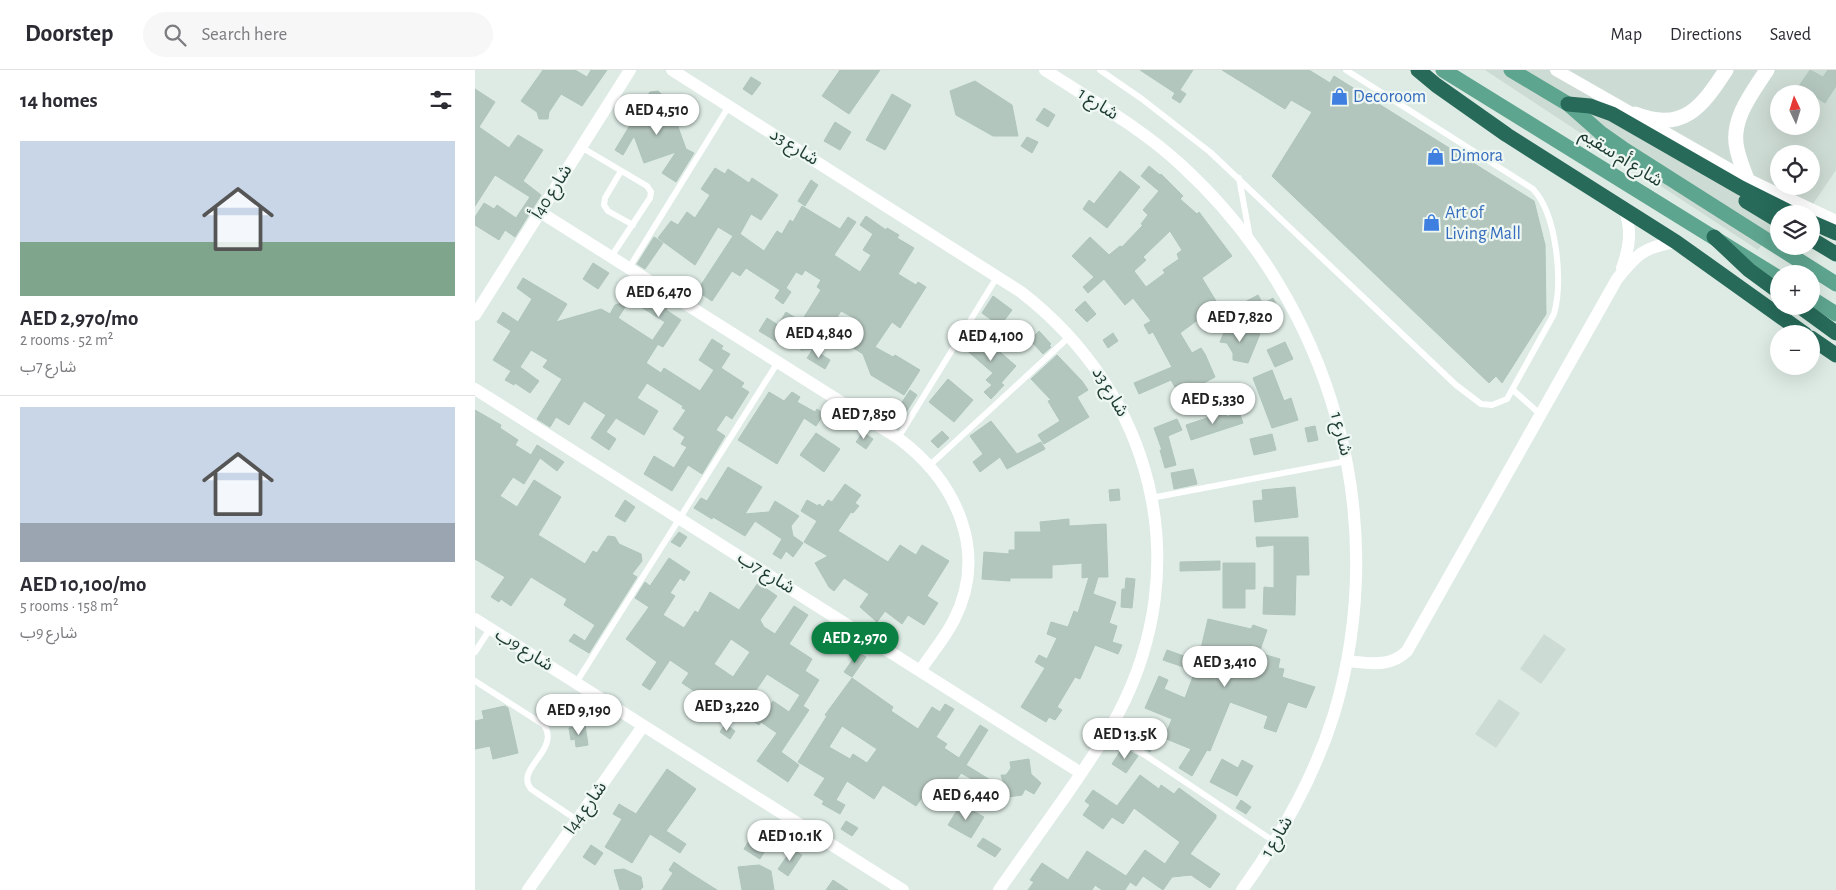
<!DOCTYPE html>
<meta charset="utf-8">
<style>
:root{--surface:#fff;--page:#f7f7f7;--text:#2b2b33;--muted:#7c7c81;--line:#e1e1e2;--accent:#0b8043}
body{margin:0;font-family:"Alegreya Sans","Noto Sans Arabic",sans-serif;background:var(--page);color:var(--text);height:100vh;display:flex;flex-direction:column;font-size:19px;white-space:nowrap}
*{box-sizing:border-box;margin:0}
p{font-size:16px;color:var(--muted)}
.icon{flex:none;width:28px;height:28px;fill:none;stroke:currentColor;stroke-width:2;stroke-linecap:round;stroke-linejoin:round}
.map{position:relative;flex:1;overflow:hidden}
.drawer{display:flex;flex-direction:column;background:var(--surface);width:475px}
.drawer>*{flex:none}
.needle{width:32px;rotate:356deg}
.fabs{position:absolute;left:1295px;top:15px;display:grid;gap:10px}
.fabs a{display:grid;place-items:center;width:50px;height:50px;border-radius:50%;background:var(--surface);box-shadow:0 5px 20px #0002;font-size:25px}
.price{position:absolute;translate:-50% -42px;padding:0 11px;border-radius:18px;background:#fff;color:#222;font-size:16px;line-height:32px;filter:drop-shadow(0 1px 2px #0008)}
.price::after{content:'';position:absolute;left:50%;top:30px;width:15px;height:11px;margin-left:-8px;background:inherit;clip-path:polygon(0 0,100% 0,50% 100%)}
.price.on{background:var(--accent);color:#fff}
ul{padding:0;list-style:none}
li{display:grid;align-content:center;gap:10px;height:265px;padding:0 20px}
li+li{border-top:1px solid var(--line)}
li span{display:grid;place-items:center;height:155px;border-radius:0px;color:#555}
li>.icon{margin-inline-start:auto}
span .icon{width:90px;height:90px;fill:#fffc;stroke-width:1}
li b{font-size:21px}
h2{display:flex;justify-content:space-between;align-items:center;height:60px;padding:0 20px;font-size:21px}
header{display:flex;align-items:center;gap:30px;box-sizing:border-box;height:70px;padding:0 25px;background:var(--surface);border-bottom:1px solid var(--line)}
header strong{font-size:24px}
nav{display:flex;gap:28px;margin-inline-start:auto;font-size:18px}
.search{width:350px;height:45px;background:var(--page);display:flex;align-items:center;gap:12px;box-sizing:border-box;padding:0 18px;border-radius:28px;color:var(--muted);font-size:19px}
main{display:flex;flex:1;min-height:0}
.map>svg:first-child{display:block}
.built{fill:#ccdbd3;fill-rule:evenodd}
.building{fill:#b3c6bd;stroke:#afc5bb;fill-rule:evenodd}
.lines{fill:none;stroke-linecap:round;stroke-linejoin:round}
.lane{stroke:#fff;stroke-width:6}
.street{stroke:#fff;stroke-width:12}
.secondary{stroke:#fff;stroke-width:15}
.primary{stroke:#5ea58f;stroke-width:15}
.highway{stroke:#276a59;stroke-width:15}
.labels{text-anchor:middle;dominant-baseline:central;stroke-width:4.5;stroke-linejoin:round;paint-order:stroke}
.shop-label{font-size:18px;fill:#366cbe;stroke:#eef7f2;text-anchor:start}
.street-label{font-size:18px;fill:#1e3c32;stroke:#eef7f2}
</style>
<header>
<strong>Doorstep</strong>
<div class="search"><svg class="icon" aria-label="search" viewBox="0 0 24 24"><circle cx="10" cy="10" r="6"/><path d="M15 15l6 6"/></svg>Search here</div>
<nav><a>Map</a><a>Directions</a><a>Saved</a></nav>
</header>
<main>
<section class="drawer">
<h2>14 homes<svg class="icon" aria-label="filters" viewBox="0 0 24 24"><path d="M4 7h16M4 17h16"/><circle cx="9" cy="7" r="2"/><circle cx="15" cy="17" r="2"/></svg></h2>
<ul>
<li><span style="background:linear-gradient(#c9d6e8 65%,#7fa58c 0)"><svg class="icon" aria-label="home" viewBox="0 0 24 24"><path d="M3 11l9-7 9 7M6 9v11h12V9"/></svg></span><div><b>AED 2,970/mo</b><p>2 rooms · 52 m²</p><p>شارع 7ب</p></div></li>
<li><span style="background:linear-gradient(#c9d6e8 75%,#9aa5b1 0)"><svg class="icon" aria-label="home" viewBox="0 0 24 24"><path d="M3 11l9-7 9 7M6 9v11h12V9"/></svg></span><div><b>AED 10,100/mo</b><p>5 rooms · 158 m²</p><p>شارع 9ب</p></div></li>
</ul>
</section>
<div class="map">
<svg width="1361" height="820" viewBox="0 0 1361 820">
<rect width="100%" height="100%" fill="#ddebe4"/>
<path class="built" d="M1010,0H1361V100L1331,144H1304L1302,152L1283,180ZM1304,24H1336V56H1304ZM1304,84H1336V116H1304Z
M1069,564L1091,579L1066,614L1045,599Z
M1024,629L1045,643L1021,678L1000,664Z"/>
<path class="building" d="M68,0H100L112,7L116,0H132L107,36L86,24L74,42L73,49H64L62,42L46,31Z
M365,0H405L374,44L347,26Z
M665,0H718L705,20L711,24L705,33L697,28L700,23Z
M747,0H834L855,13L859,6L1059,131L1070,175L1071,244L1027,313L1021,306L1014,313L797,106L837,42L816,30L810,39Z
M1335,0L1348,7L1353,0H1361V16L1350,33L1324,16Z
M276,7L286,13L277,25L268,19Z
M500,11L537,35L543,66H518L481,45L475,21Z
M0,19L20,32L4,57L34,78L43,65L68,80L48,111L66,125L40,167L30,160L24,170L0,155V147L9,133L19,139L22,135L41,148L55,127L20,105L0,136Z
M183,21L194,31L196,38L186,41L192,57L202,54L211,79L219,83L201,112L187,103L201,82L169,93L159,66L148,85L140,80L160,47L157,48L175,22Z
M417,24L436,35L410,80L391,70Z
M569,38L580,45L573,57L561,50Z
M360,52L376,62L365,80L349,71Z
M552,67L563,72L557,83L546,76Z
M674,96L685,105L686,104L708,126L705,129L722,144L724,142L757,186L727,208L744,236L737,240L746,253L731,262L724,249L705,263L717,283L726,278L730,284L740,307L705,326L696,310L664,324L659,313L697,297L678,262L674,264L669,255L676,251L658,228L650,235L629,209L613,223L608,217L619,207L597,186L615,167L634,185L645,176L647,177L668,155L666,154L673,145L668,140L684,121L666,106ZM695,161L707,180L702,184L704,189L688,200L690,203L671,217L659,201L671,190L668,187Z
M240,98L250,104L253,99L274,113L277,108L303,125L286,150L276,144L265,164L289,181L302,161L307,164L315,150L318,152L327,136L365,159L373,147L381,152L359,185L385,202L396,185L388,180L398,164L385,155L391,146L411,160L412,158L424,165L422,168L439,178L423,204L441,215L443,212L451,217L425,258L417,252L400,277L418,287L420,285L445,300L429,325L396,305L388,284L375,276L366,277L365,265L374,263L383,250L366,241L350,267L326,252L346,220L342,217L346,210L330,200L327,205L321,202L311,218L316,222L308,234L300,228L305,220L271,198L265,206L257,201L237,231L222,221L258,166L243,157L220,195L183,168L196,151L203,155L212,142L220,148L235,125L226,119Z
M645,101L665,117L632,158L608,139L614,130L619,134Z
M336,110L343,115L330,136L323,131Z
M179,167L188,173L170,199L162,194Z
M118,193L134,203L123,219L108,209Z
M48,208L92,234L81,252L126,239L135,244L140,235L154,231L143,248L183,274L171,293L186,303L189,298L225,321L239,300L224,290L237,269L248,276L246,279L255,284L246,298L269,313L266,317L274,322L257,349L251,345L241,360L250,366L227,404L213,395L197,421L169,404L179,386L199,398L212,377L206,374L210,367L198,359L211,340L207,338L208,336L172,313L162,328L183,341L169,365L141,348L131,362L141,369L134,380L116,368L131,345L109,331L94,355L81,347L75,357L62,349L87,309L68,297L73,290L56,280L45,297L64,311L55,323L40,313L39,315L30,310L36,301L18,290L36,261L22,252L28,242L43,252L57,229L42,218Z
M165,222L192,238L191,240L206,250L188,277L177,271L190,252L158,232Z
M783,225L788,234L798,228L807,245L799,250L797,247L776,259L769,248L776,244L770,232Z
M518,226L537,240L525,256L507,243Z
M610,231L621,244L612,252L600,240Z
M311,242L324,250L307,275L284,261L292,248L303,255Z
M752,255L785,264L773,293L758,290V283L752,273L745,272Z
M564,261L576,274L574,276L576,277L568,284L555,270Z
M502,262L541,296L526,313L529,315L516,329L509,322L517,315L511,310L518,303L489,278Z
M638,263L643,271L633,278L628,270Z
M356,267L350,278L326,280L325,275Z
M810,272L818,289L800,297L792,280Z
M338,279L355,290L350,299L332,288Z
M582,285L607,311L613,320L602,327L614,347L569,374L563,365L585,351L573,331L576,330L556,309Z
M797,300L809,331L816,328L823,350L797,358L778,308Z
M473,309L498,330L479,352L454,332Z
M435,320L442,325L428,347L420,343Z
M294,322L309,331L317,322L325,327L322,332L340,342L342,339L349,344L341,356L329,348L302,394L263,370Z
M0,340L26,355L25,358L43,370L40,375L56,385L62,375L89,392L82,401L65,388L49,414L38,407L25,426L42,437L59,410L86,427L63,465L110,494L118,481L122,483L133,466L140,467L144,474L166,484L167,491L157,504L162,507L114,583L94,571L99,564L110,571L120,555L89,535L92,529L56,507L36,536L26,529L24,532L16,527L30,507L0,489Z
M750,342L752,347L764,342L768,353L716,370L711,355Z
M702,349L707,360L693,366L701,395L690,398L685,380H687L679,358Z
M516,351L542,384L566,372L570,379L532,399L525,387L505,402L498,392L508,384L495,366Z
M840,356L843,370L833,372L830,358Z
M467,361L474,368L463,378L456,371Z
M388,362L398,369L391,379L381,372Z
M341,363L365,379L349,402L325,385Z
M797,364L801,380L779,385L775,369Z
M253,397L287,417L270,444L294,442L300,431L324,446L316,456L318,466L328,473L318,487L311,481L306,489L298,484L307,469L280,451L270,466L238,447L237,449L219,438L226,428L232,431Z
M718,399L722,414L699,419L696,403Z
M370,414L386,425L380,433L384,436L378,443L376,442L363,461L413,492L425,475L441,485L447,475L474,491L452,526L463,533L449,555L433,545L427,554L410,541L402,552L385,537L394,524L369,508L359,521L354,517L340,493L353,486L329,472L342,451L326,441L332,430L343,436L344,434L348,437L353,430L357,432Z
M820,417L823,447L780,452L778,431L788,430L787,420Z
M644,419L645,430L635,431L634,420Z
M150,430L160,437L150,452L140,446Z
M594,449V456L631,454L633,507H623L618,524L641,532L634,553L642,556L637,572L647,575L643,584L620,575L605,609L600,607L582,637L587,640L580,650L574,647L571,652L546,637L570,598L560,592L564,585L572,589L582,568L572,564L576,552L593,557L599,541L603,543L614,507L607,508V493L577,495V508H535V511L507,509L509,482L534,484V480H540V462H566L565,452Z
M204,462L212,467L205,477L196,472Z
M781,467H833L834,505H821L820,545L788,544L789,517L799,518V475L782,477Z
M194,488L215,502L209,511L205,508L195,523L200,526L188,545L209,558L220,541L223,543L235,522L264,540L283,513L302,526L285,550L289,557L300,564L319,536L333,545L314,574L337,589L330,601L344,610L328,636L334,640L306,682L324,695L313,712L282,691L302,663L286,652L284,655L275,649L280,642L263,630L257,640L240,629L237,633L207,613L214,603L195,590L175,620L167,615L182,592L151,569L174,537L160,528L170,512L175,516ZM256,569L275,582L258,607L239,594ZM292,604L325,625L314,642L298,631L293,638L277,626Z
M745,491V500L705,501V492Z
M748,493H780V519H770V538H748Z
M651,508L660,509L657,538L646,537L647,519H650Z
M733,549L776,559L778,555L792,560L784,583L805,589L803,598L809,599L807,607L840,617L831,638L813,632L801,662L789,658L793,646L755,632L735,681L732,680L717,706L704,698L716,679L689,668L697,649L670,638L684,606L693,610L689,619L710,628L720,601L688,590L692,580L723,591ZM758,581L781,586L775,606L754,598Z
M383,582L391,587L377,607L369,602Z
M377,608L418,637L416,641L443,659L457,637L465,642L470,634L479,639L461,667L472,674L469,678L484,688L505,655L513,660L491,695L520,713L516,720L486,703L473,723L459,714L455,720L453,719L441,736L408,715L399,729L372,711L361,730L370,735L365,744L347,734L349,731L339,725L350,708L323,692L352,646L350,645ZM367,656L402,679L392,693L378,684L375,689L354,677Z
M30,636L33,638L43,683L18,689L15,676L0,679V651L9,649L7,641Z
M250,654L260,661L255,669L245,662Z
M110,655L113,675L101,677L100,669L96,670L94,658Z
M660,657L682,669L675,682L653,668Z
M648,677L663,686L651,703L637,694Z
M554,689L556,704L566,713L559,724L550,719L547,725L533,727L526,705H531L536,698L535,692Z
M747,689L763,698L767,690L778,696L762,726L735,712Z
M192,699L221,719L191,761L211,774L205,783L175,764L157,793L130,777L147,749L138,744L144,734L161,744Z
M665,705L684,719L686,715L699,724L704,718L741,745V748L715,784L745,804L735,818L716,805L697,807L688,820L668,806L661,816L655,812L650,820H627L620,815L617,820H553L559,812L555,810L567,793L593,810L612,781L651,806L670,780L690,794L705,772L659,738L648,754L637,747L628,759L608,745L615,735L610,731L618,720L642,736Z
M766,730L776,737L771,744L761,738Z
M486,734L509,747L496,768L473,755Z
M371,751L383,758L377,766L366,759Z
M281,759L297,769L285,789L269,779Z
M508,768L526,779L520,787L502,776Z
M116,775L128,783L120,795L108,787Z
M317,779L327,785L313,806L303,799Z
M199,792L215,803L242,820H187L198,803L194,800Z
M284,795L296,801L299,820H267L263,797Z
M149,799L166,807L168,817L165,820H145L139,800Z
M358,810L373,820H351Z"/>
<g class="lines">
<path class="lane" d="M625,0L667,29L735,82L981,315L1006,334L1017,335L1032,329L1079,244C1088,211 1082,145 1058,119L871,0
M106,77L172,116L176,122L175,128L136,187
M146,101L130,128L129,135L133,141L158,155
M764,108L775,168
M154,198L254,36
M1038,320L1065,344
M423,368L522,207
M455,395L594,267
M676,428L872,391
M0,582L15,559
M0,611L69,655C86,680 39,699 56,719L102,750
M101,613L303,292
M634,661L800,772"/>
<path class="street" d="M197,0L546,222C678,324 722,494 643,644C628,672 610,698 592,724C569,756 547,788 524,820
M570,0C616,30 665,57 705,94C857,232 918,448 859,644C839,708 806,766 767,820
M1081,0L1272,109L1361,151
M65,142L423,368C481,411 514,481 479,550C470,568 456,584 445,601
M1147,198C1155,176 1157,160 1149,138
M0,245L155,0
M0,319L606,703
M0,549L428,820
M872,591C894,593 915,598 932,581L1142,209C1162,184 1169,177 1201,172
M53,820L168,656"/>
<path class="secondary" d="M1160,44C1208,63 1227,37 1251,0
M1272,109C1268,99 1264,89 1262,79C1255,50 1277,23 1292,0"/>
<path class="primary" d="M968,0L1304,208
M1036,0L1093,34L1127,64L1147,78L1361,214
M1336,228L1361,244"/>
<path class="highway" d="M943,0L961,15L1032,65L1201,172L1330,264
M1093,34L1115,36L1137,44L1266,118L1318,144
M1271,131L1304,151
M1336,152L1361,163
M1239,167L1274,200L1304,222
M1336,169L1361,184
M1324,236L1361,263
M1336,268L1361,285"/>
</g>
<defs>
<symbol id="shop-bare" viewBox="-9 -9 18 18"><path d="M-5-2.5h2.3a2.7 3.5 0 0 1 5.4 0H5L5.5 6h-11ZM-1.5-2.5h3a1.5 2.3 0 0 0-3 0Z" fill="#3f7fe0" stroke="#eef7f2" stroke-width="2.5" paint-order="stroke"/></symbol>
</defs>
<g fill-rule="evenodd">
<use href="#shop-bare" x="852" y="14" width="25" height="25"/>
<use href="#shop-bare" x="948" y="74" width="25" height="25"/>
<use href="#shop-bare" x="944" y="140" width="25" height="25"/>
</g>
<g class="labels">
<g class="shop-label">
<text x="878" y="27">Decoroom</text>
<text x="975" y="86">Dimora</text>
<text x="970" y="143">Art of<tspan x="970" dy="21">Living Mall</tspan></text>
</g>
<g class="street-label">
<text transform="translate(623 34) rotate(33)">شارع 1</text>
<text transform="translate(319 77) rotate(32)">شارع 3د</text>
<text transform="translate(1146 88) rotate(32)">شارع أم سقيم</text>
<text transform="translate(77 122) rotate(-58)">شارع 40أ</text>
<text transform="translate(635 322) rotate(59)">شارع 3د</text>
<text transform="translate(866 364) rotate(76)">شارع 1</text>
<text transform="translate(291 503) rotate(32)">شارع 7ب</text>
<text transform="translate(49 580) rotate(32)">شارع 9ب</text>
<text transform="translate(111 738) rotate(-55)">شارع 44ا</text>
<text transform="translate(802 767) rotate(-59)">شارع 1</text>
</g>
</g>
</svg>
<div class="fabs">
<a><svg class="needle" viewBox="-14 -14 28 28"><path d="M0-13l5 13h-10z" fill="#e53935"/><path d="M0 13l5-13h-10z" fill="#7c7c81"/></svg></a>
<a><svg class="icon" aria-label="locate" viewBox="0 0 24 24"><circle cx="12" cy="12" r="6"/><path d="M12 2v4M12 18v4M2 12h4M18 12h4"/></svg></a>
<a><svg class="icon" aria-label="layers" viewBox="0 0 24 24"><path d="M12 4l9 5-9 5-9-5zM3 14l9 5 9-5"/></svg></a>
<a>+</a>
<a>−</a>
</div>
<b class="price" style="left:182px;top:66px">AED 4,510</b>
<b class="price" style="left:184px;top:248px">AED 6,470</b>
<b class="price" style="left:765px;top:273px">AED 7,820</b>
<b class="price" style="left:344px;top:289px">AED 4,840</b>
<b class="price" style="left:516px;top:292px">AED 4,100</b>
<b class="price" style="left:738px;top:355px">AED 5,330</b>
<b class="price" style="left:389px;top:370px">AED 7,850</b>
<b class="price on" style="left:380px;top:594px">AED 2,970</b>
<b class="price" style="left:750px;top:618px">AED 3,410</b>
<b class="price" style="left:252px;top:662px">AED 3,220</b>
<b class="price" style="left:104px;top:666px">AED 9,190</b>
<b class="price" style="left:650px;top:690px">AED 13.5K</b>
<b class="price" style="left:491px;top:751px">AED 6,440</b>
<b class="price" style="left:315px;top:792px">AED 10.1K</b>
</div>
</main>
